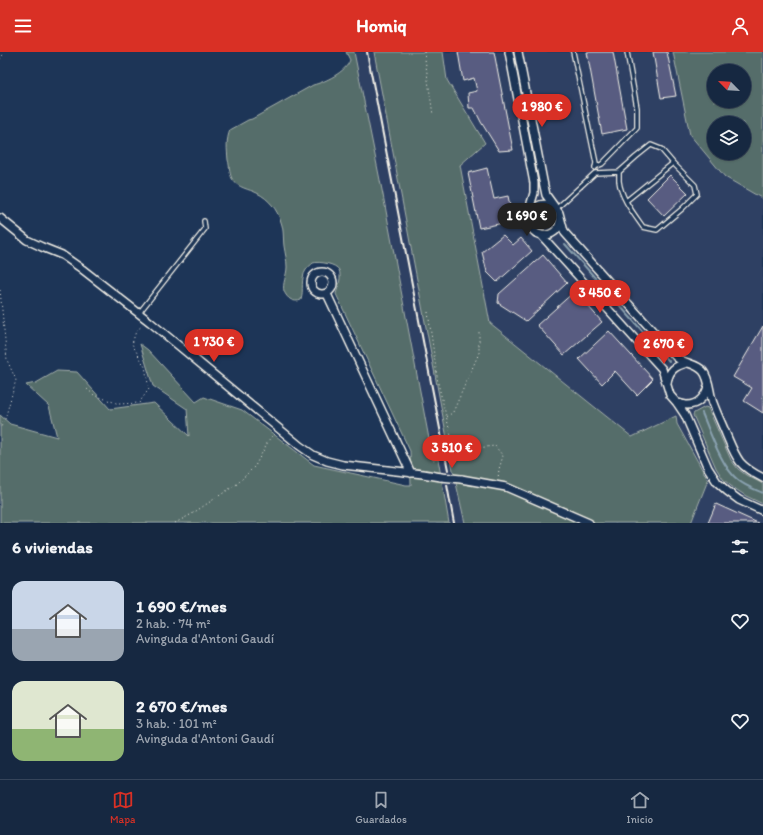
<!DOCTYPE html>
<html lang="es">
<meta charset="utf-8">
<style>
:root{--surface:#162841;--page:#1f3048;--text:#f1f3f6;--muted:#9ea6b1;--line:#35445a;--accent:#d93025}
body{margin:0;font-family:Itim,sans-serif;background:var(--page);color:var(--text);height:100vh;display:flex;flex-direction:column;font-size:15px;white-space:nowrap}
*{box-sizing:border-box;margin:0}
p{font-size:13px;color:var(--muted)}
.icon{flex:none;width:22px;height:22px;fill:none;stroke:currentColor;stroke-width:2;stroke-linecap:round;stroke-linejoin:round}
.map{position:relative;height:471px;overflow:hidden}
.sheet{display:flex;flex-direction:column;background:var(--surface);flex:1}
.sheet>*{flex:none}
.needle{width:26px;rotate:294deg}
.tools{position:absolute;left:707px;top:12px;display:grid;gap:8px}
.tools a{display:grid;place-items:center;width:44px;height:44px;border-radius:50%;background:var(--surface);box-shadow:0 1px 3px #0004,0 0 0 1px var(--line);font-size:20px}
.price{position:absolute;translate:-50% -34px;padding:0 9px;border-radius:14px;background:var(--accent);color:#fff;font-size:13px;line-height:26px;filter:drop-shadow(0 1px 2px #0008)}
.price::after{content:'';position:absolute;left:50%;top:24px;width:12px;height:9px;margin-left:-6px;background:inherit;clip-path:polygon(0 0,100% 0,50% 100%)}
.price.selected{background:#222;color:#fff}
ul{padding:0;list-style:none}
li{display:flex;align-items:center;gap:12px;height:100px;padding:0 12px}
li span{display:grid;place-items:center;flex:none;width:112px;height:80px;border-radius:12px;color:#555}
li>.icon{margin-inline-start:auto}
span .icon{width:48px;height:48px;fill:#fffc;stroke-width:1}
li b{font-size:17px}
h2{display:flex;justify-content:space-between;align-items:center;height:48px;padding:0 12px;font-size:17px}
header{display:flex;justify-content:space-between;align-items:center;height:52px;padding:0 12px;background:var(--accent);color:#fff;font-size:18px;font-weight:700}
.tab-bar{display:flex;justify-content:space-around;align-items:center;height:56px;border-top:1px solid var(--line);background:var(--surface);font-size:11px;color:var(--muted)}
.tab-bar a{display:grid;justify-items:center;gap:2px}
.tab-bar .selected{color:var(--accent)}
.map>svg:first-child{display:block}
.built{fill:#2f4164}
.green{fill:#556d6a;stroke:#a4afa9;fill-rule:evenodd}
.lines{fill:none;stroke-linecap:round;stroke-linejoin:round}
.stream{stroke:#89a1af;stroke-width:2}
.building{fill:#595c81;stroke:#f4f1e8}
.lane-casing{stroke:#f4f1e8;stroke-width:6}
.street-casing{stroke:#f4f1e8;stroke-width:10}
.path{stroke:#f4f1e8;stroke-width:1;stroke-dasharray:1 3;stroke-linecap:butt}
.lane{stroke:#1d3557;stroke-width:3.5}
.street{stroke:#1d3557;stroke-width:7}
.rail{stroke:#f4f1e8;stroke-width:2}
.street-bridge-casing{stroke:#f4f1e8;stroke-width:10;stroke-linecap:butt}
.street-bridge{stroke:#1d3557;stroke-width:7}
</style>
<header><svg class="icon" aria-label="menu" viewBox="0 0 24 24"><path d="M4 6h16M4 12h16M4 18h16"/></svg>Homiq<svg class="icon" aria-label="person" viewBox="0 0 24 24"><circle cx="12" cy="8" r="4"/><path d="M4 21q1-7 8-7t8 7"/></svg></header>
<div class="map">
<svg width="763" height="471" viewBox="0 0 763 471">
<rect width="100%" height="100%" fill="#1d3557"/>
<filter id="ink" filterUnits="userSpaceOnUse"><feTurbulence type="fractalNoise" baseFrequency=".025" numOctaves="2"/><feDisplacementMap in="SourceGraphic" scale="8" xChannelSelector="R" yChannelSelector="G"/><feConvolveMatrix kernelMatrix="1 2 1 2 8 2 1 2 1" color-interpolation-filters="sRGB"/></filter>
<g filter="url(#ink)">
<path class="built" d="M354,0H374L453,418L465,471H449L438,408H433L383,143Z
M443,0H673L690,83L725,125L763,147V471H691L708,428L677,372L676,365L632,385L490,271L460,113L485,91L447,28Z"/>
<path class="green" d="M346,0H354L383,143L433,408L438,407L449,471H0V363L10,372L57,385L49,354L26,333L36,331L57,319L77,320L110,357L154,351L189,384L187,357L153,334L140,292L148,298L196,350L204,345L242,358L314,413L406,433H411L410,399L336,242C338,235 342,225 339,218C336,212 319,209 313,211C311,213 308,215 306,218C300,227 304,238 301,248C294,251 287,247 284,239C282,232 287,223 287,215C287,208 285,201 284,194C283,186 284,178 281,170C277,157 269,147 257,141C249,137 238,136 233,128C229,123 230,114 228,108C227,97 226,88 230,78L248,68L252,67L313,33C325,30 346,20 350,8Z
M374,0H443L447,28L485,91L460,113L490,271L632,385L676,364L677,372L708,428L691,471H465L453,418Z
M673,0H763V147L725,125L690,83ZM714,19H744V49H714ZM714,71H744V101H714Z
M705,355L708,356L731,408L738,417L746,423L763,432V452L746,444L731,434L723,427L716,416L693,363L694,361Z"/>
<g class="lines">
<path class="stream" d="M565,192L669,309
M702,361C710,380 722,416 738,428C745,434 754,437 763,441"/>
</g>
<path class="building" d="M458,0H494L513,98L499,99L481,70L474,56H469L468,41L477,39L474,26L463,29Z
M587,0H613L627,77L602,82Z
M653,0H667L676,44L661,46Z
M487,116L494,147L508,144L513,169L479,176L468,121Z
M670,123L688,141L664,164L647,146Z
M503,183L513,193L521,186L532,199L497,230L487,220L482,200Z
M543,203L567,231L526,269L498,251L499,242Z
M575,239L602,270L564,303L537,273Z
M763,274V361L744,349L752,336L733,325Z
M609,279L653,327L637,343L615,319L602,332L579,307Z
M716,452L758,471H708Z"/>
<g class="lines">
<defs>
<path id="lane" d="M573,0L596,111L595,116
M595,115L602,112L637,76V56L627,0
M626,149L673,111
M556,157L595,121L619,120L636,105L651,93L661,97L673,111L695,133L697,142L682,157L657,178L643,175C634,162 621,146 619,129C619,126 619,123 619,120
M139,261L205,177L204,169"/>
<path id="street" d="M509,0L534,131V141L531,151L530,165
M518,0L543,129L546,143L559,161L563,176L565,181L676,305C684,312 696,311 703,319C710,327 709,341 713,351C717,362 722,372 726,382C730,391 734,402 740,410C746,417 755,422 763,426
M555,156C550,153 544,150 538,154C528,160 527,174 536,181C547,187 559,180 560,169
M0,166L27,188L42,195L62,203L82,217L150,270L300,394L313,403L327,409L343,413L423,422L441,425
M541,183L662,317L670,343L677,351L685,363L708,416L717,430L727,439L739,448L763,459
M311 231a11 11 0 1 1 22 0a11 11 0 1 1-22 0Z
M327,242L411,421
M667,331C669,318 675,314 687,311
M677,351C680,351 684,353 687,353C698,353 706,344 708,334
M461,427L506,435L589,471"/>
</defs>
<use href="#lane" class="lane-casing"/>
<use href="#street" class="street-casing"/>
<path class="path" d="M424,0L433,63
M0,7L5,0
M0,238L7,308L16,328L5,367L0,377
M428,260L438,331L453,392L458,398L495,394L503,404L499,417L498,427
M87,337L94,343L119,352L139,351L149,337L145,315L132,292L136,279L143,273
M447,365L453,360L479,301V279
M175,471L190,463L237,432L255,414L270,386L275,382"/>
<use href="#lane" class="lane"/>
<use href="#street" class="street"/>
<path class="rail" d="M367,0L448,418
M447,433L454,471"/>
<defs>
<path id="street-bridge" d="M441,425L461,427"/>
</defs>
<use href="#street-bridge" class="street-bridge-casing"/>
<use href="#street-bridge" class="street-bridge"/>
</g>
</g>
</svg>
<div class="tools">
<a><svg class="needle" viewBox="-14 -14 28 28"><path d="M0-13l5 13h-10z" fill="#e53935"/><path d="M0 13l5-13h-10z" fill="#9ea6b1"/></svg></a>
<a><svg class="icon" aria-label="layers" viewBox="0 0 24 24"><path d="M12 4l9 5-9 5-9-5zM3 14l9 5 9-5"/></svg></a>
</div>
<b class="price" style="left:542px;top:76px">1 980 €</b>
<b class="price selected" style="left:527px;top:185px">1 690 €</b>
<b class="price" style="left:600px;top:262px">3 450 €</b>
<b class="price" style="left:214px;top:311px">1 730 €</b>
<b class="price" style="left:664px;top:313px">2 670 €</b>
<b class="price" style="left:452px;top:417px">3 510 €</b>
</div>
<section class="sheet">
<h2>6 viviendas<svg class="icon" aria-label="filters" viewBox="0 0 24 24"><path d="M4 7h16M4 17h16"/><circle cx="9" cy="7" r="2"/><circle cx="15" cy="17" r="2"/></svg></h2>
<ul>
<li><span style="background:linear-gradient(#c9d6e8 60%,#9aa5b1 0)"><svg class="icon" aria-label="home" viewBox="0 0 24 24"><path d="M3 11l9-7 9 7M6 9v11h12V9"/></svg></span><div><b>1 690 €/mes</b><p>2 hab. · 74 m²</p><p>Avinguda d'Antoni Gaudí</p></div><svg class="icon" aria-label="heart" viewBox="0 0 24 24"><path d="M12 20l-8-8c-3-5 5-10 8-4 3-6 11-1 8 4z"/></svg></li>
<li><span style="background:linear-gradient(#dfe7d0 60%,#8fb573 0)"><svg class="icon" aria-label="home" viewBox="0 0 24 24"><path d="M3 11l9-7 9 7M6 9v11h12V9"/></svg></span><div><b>2 670 €/mes</b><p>3 hab. · 101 m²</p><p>Avinguda d'Antoni Gaudí</p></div><svg class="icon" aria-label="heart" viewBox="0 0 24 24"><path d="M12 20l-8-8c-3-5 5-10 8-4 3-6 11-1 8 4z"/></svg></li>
</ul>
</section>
<nav class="tab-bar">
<a class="selected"><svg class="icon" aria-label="map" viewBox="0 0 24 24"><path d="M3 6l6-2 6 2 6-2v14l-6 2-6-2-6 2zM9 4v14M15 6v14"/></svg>Mapa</a>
<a><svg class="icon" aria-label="saved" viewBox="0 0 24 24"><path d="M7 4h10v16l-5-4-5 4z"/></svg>Guardados</a>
<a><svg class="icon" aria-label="home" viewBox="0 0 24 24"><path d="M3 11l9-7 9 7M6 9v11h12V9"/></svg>Inicio</a>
</nav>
